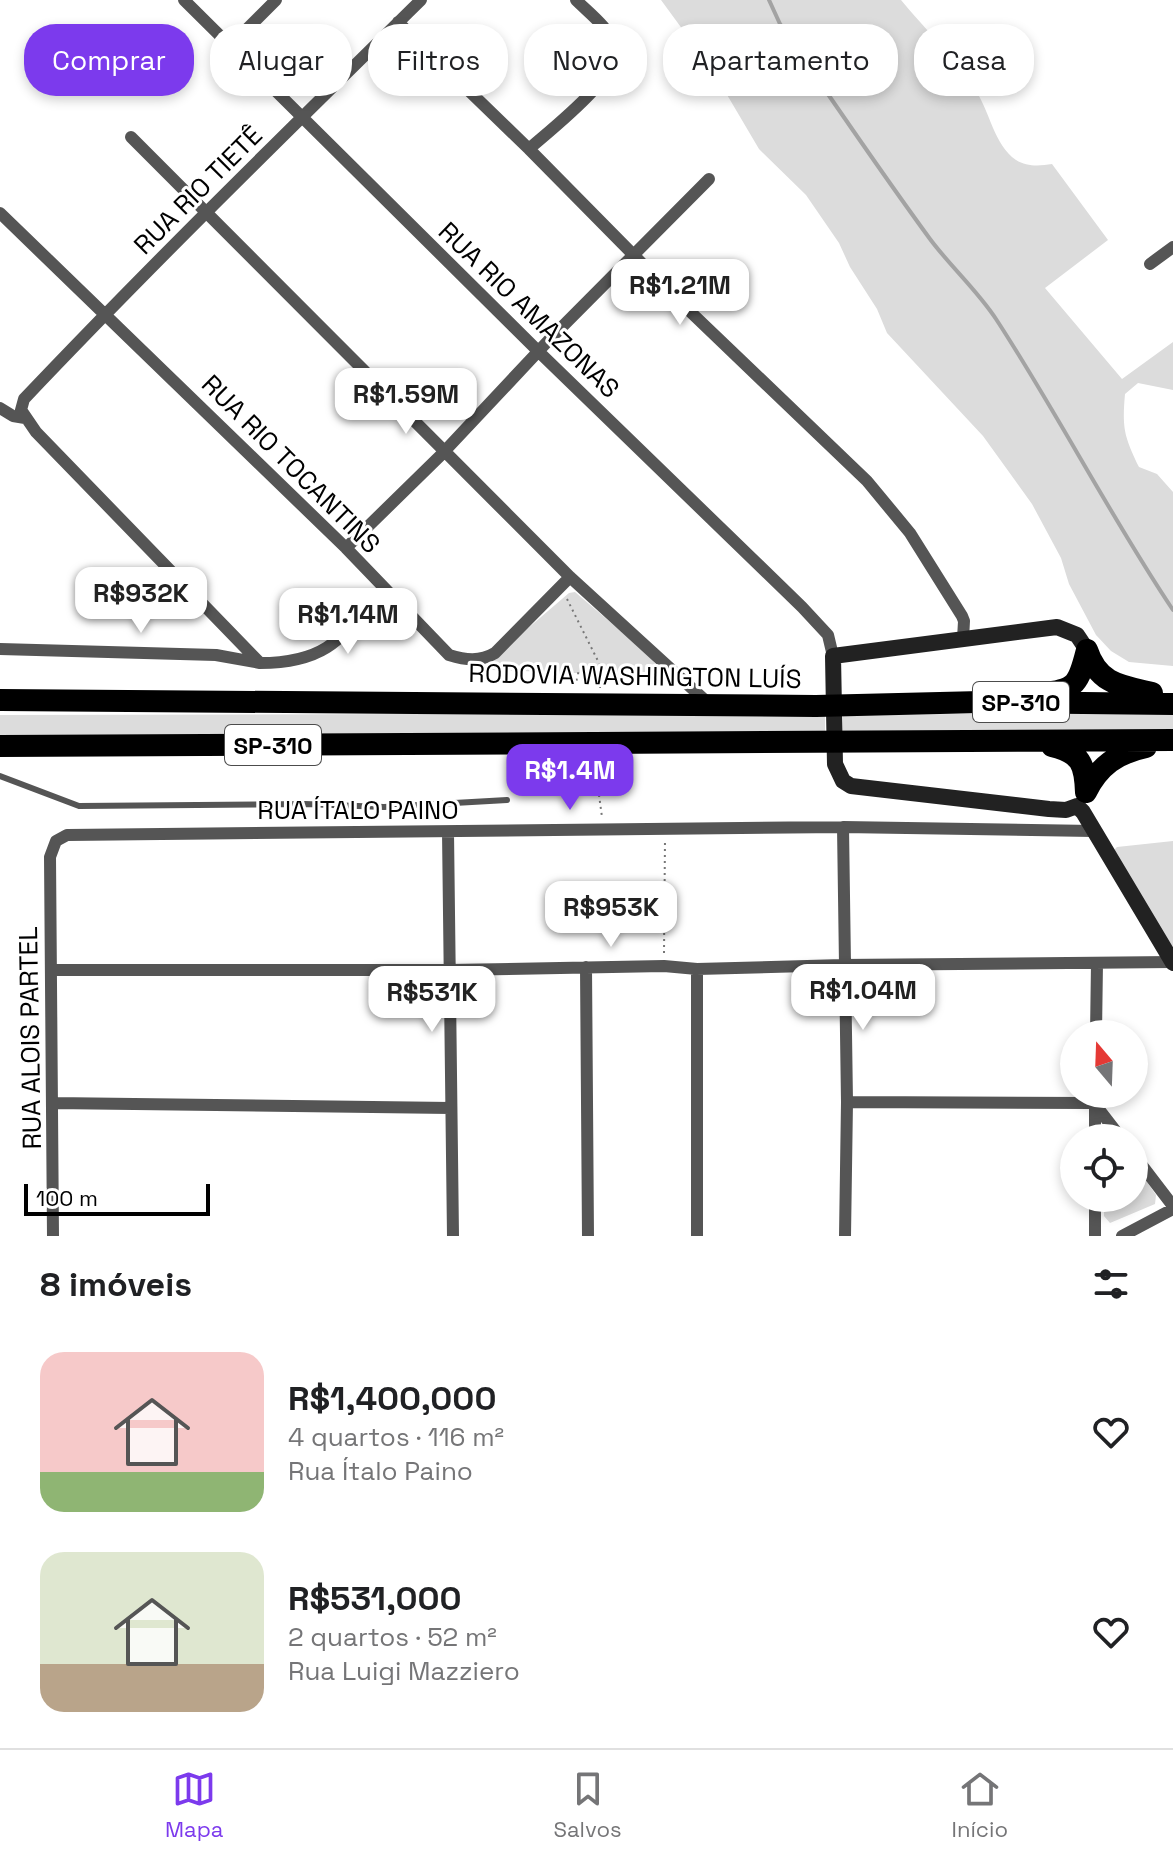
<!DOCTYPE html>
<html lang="pt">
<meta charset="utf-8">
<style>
:root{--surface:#fff;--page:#f6f6f6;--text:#202124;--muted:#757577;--line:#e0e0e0;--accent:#7c3aed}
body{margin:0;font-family:"Space Grotesk",sans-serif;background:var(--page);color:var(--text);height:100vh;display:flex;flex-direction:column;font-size:30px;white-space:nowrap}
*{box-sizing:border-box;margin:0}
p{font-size:26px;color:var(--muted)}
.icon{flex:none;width:44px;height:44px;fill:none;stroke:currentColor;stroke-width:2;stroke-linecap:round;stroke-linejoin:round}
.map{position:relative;height:1236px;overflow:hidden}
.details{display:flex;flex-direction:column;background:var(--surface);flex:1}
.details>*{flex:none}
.top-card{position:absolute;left:24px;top:24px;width:1126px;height:72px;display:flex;gap:16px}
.needle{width:52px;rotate:341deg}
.buttons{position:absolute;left:1060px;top:1020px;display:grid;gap:16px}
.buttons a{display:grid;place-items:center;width:88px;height:88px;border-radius:50%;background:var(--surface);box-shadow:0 4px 12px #0003;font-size:40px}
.scale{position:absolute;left:24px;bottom:20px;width:186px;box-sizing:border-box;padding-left:8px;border:4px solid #000;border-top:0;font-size:22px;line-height:28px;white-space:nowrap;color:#000;-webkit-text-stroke:6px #fff;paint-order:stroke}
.price{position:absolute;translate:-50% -68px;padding:0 18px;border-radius:16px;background:#fff;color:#222;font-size:26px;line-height:52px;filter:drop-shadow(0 2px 4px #0008)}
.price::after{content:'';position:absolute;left:50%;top:48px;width:24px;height:18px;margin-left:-12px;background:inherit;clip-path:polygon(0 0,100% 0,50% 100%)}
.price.current{background:var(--accent);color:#fff}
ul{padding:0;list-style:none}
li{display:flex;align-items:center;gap:24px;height:200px;padding:0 40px}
li span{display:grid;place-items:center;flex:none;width:224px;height:160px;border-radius:24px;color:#555}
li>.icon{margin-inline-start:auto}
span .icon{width:96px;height:96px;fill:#fffc;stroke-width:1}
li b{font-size:34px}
h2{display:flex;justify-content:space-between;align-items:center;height:96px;padding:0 40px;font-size:34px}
.chip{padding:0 28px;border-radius:32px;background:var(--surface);box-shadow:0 4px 12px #0003;font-size:28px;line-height:72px}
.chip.current{background:var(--accent);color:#fff}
.tabs{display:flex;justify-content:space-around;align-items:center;height:112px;border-top:2px solid var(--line);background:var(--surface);font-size:22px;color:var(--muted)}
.tabs a{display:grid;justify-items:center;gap:4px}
.tabs .current{color:var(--accent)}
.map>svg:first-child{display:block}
.green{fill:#dcdcdc}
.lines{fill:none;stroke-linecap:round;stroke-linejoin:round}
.stream{stroke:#a3a3a3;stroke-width:4}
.path{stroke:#777;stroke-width:2;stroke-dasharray:2 4;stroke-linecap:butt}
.lane{stroke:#555;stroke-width:6}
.street{stroke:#555;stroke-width:12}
.secondary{stroke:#222;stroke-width:16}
.highway{stroke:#000;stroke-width:22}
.labels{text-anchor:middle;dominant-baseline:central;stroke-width:6;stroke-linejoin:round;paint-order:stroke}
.shield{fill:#fff;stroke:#4c4c4c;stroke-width:2}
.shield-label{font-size:24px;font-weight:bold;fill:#000}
.street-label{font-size:26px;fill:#000;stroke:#fff}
</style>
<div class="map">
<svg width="1173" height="1236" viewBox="0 0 1173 1236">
<rect width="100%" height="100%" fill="#fff"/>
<path class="green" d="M661,0H901C924,28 958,61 976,91C990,112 994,145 1016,160C1027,167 1040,166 1052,164L1108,240L1045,288L1122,379L1173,342V390L1138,383L1125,394C1122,428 1124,436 1139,467L1157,474L1173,492V666L1129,662L1111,651L1096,635L1069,584L1061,558L1032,504L983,436L887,333L877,309L850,267L839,243L806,195L759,149L713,71Z
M575,592L651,657L658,669L656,676L492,670L485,665L569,593Z
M1173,712V732L842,736L843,715Z
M825,713V736L0,743V715Z
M1173,841V954L1113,851L1117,847Z
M1134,1163L1156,1195L1155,1204L1110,1223L1104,1216V1198H1134Z"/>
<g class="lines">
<path class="stream" d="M769,0L780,24C829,96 878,168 930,239C950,266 977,290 996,319C1058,414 1110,516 1173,610"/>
<path class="path" d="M567,599L602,669L593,673L550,674L549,678L600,681V688
M599,762V766L548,767L546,769L549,773H596L602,817
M664,953L665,840"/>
<path class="lane" d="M0,776L79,806L305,804L384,807L507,800"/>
<path class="street" d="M184,0L539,352L802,607L828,635L833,656
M398,22L529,149L677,299L867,481L910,533L962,616L964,621L963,639
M231,45L276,0
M131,137L570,577L708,703
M529,149C549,131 622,75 615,48C610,28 590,14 576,0
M0,213L346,548L449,655C465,660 480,662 495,653L570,577
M1150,264L1173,247
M0,408L13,416L25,418
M346,548L441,455L548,341L709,179
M384,588C343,636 329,663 260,663L36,432L21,410L24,399C153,263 287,132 421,0
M0,649L216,655L260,663
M843,827L847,1102L845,1236
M448,832L453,1236
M586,967L588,1236
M697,969V1236
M51,970H450L664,966L697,969L843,965L1172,962
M1096,1034L1097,963
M1095,1094V1138
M847,1102L1094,1103L1121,1138
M53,1103L451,1108
M1134,1155L1173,1206
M1095,1198V1236
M53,1236L50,857L56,841L67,835L843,827L1093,831
M1122,1236L1173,1209"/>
<path class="secondary" d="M1077,806L1066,810L1049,809L851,786L843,781L835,764L833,656L1057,627L1077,635L1087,650
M1077,806L1083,812L1173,963"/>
<path class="highway" d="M1087,650C1098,684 1121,686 1152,693
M1043,693C1078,690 1079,681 1087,650
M0,700L816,706L981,702L1173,704
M0,746L1173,740
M1052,746C1081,753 1085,764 1086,792
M1086,792C1099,766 1117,753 1146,747"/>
</g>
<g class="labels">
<g class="shield">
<rect x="973" y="682" width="96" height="40" rx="6"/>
<rect x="225" y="725" width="96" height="40" rx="6"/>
</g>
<g class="shield-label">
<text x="1021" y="702">SP-310</text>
<text x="273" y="745">SP-310</text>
</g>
<g class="street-label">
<text transform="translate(198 190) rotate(-45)">RUA RIO TIETÊ</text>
<text transform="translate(529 310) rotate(44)">RUA RIO AMAZONAS</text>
<text transform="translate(291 464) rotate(45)">RUA RIO TOCANTINS</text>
<text transform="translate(635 676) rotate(1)">RODOVIA WASHINGTON LUÍS</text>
<text x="358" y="810">RUA ÍTALO PAINO</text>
<text transform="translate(30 1038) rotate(-91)">RUA ALOIS PARTEL</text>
</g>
</g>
</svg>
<div class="buttons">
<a><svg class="needle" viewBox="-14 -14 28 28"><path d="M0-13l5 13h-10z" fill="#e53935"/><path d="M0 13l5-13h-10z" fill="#757577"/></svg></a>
<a><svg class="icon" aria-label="locate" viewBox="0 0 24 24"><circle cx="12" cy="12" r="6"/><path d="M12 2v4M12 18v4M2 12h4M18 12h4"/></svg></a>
</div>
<div class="scale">100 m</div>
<b class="price" style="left:680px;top:327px">R$1.21M</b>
<b class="price" style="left:406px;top:436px">R$1.59M</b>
<b class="price" style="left:141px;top:635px">R$932K</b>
<b class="price" style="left:348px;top:656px">R$1.14M</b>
<b class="price current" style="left:570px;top:812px">R$1.4M</b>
<b class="price" style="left:611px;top:949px">R$953K</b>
<b class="price" style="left:863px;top:1032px">R$1.04M</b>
<b class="price" style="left:432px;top:1034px">R$531K</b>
<div class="top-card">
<a class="chip current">Comprar</a>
<a class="chip">Alugar</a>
<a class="chip">Filtros</a>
<a class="chip">Novo</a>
<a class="chip">Apartamento</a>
<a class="chip">Casa</a>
</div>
</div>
<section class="details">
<h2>8 imóveis<svg class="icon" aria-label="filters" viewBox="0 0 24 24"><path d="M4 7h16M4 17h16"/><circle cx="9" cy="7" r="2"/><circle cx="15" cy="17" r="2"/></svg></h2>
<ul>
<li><span style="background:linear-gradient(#f6c9c9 75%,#8fb573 0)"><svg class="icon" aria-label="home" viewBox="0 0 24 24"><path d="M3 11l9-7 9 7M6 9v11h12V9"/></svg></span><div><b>R$1,400,000</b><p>4 quartos · 116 m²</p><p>Rua Ítalo Paino</p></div><svg class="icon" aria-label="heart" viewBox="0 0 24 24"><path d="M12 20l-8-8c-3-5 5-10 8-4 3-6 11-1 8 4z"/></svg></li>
<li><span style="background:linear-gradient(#dfe7d0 70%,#b9a48a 0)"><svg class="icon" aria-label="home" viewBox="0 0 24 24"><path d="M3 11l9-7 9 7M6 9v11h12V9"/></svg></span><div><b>R$531,000</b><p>2 quartos · 52 m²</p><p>Rua Luigi Mazziero</p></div><svg class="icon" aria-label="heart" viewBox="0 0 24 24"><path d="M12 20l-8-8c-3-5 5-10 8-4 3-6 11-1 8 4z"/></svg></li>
</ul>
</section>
<nav class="tabs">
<a class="current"><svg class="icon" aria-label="map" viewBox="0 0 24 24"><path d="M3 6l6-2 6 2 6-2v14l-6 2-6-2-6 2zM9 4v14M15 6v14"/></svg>Mapa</a>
<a><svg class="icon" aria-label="saved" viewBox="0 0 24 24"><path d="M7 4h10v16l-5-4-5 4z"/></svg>Salvos</a>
<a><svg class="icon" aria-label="home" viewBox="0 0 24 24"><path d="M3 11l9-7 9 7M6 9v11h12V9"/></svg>Início</a>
</nav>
